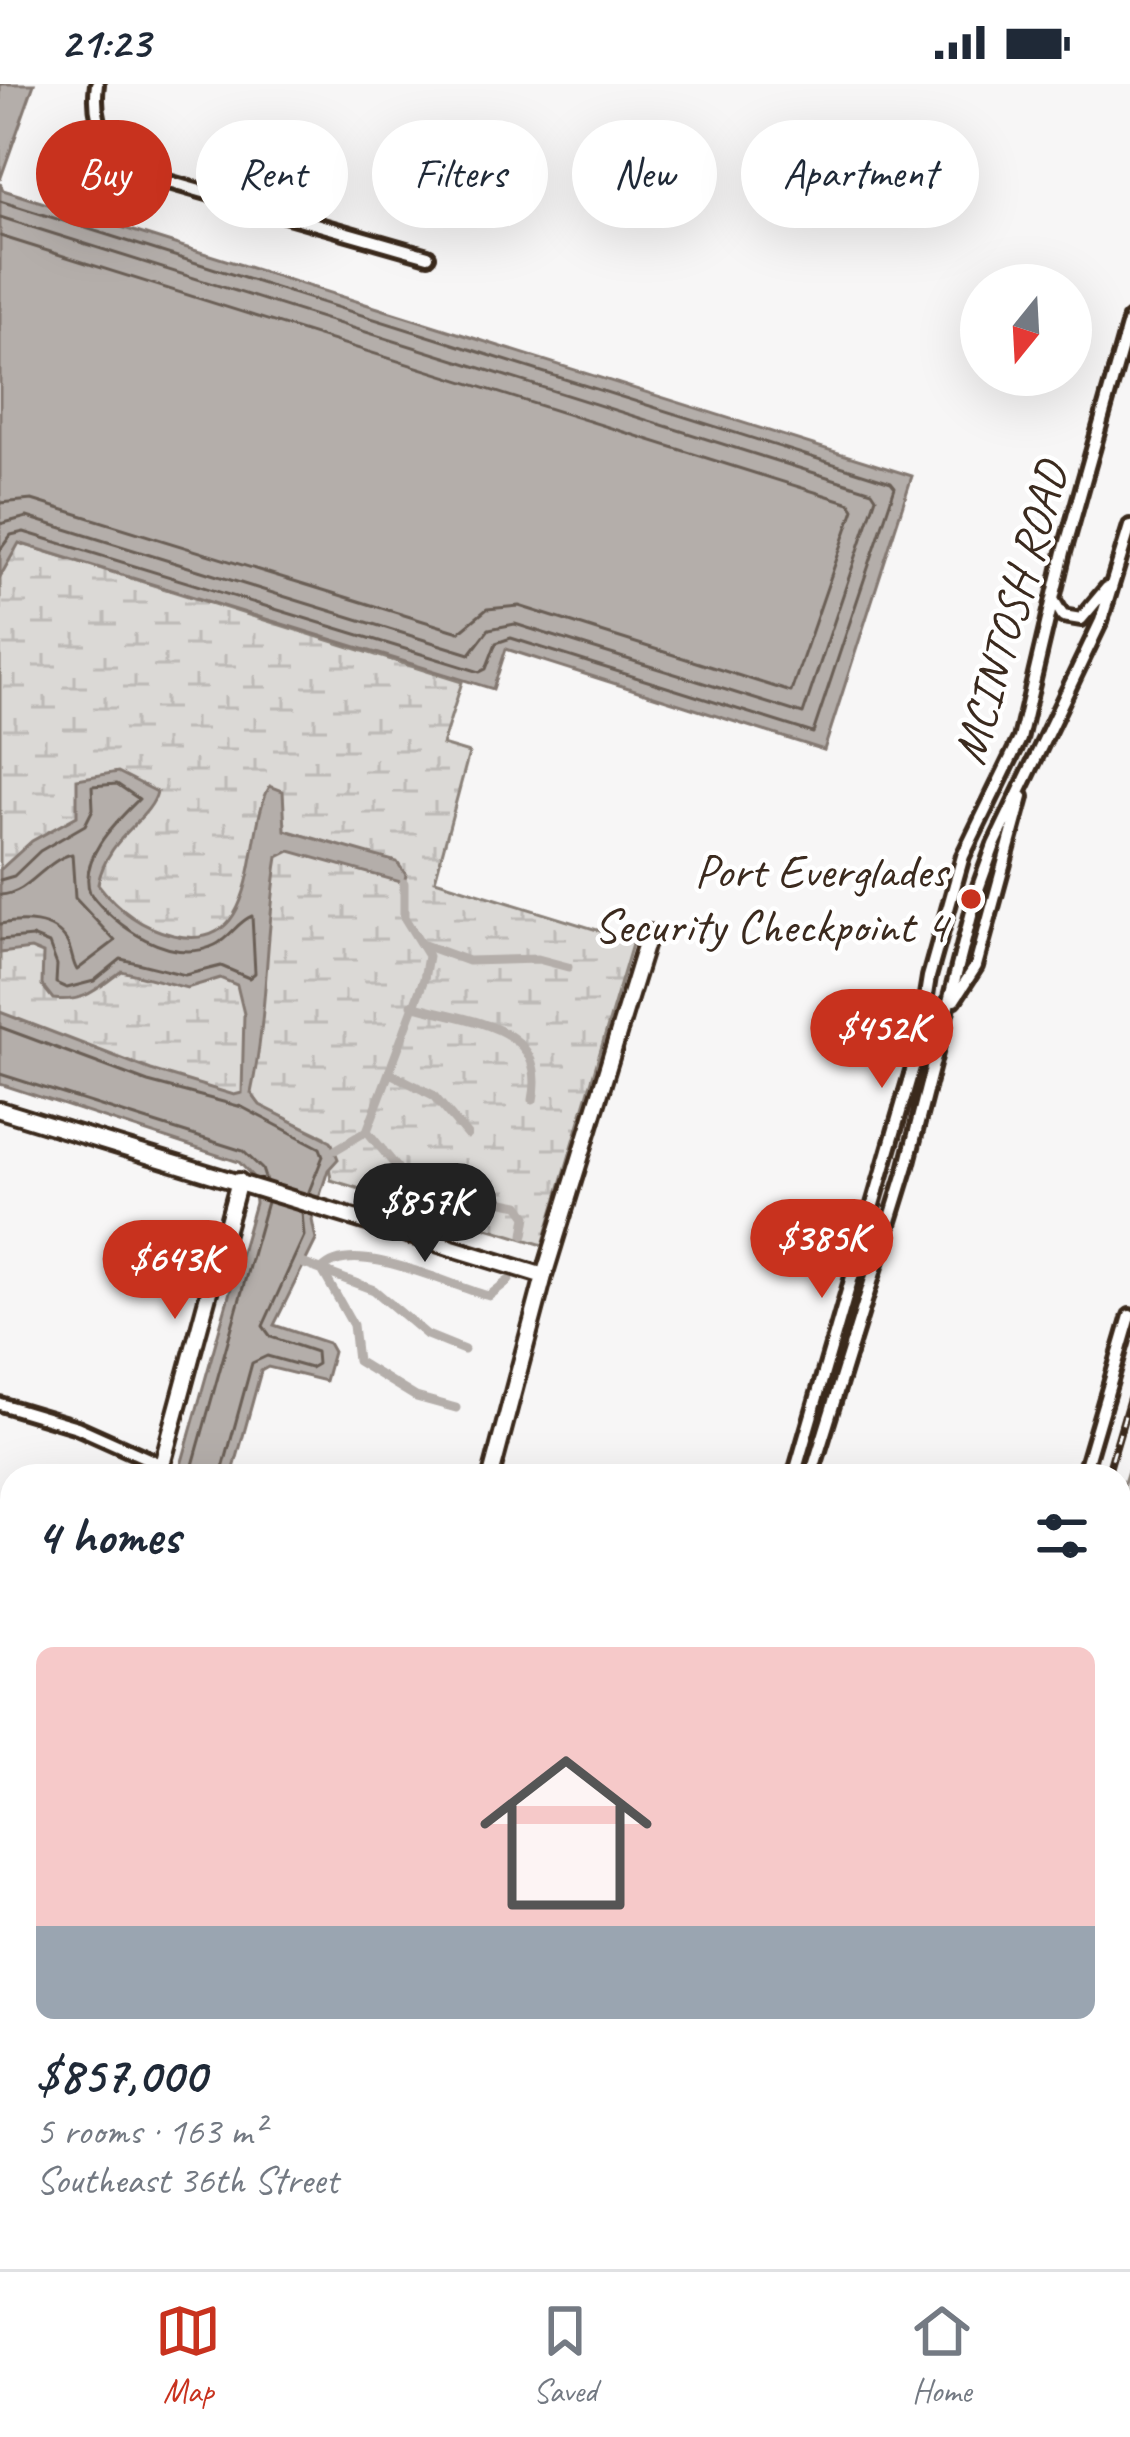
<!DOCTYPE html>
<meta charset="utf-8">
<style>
:root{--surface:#fff;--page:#f6f6f7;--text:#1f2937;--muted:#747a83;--line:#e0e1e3;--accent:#c8321e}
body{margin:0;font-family:Caveat,sans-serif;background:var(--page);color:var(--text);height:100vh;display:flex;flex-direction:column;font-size:45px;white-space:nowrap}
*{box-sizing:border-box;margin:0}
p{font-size:39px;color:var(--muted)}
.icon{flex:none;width:66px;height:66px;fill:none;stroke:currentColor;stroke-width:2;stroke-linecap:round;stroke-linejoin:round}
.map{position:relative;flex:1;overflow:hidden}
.details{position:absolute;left:0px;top:1380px;width:1131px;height:807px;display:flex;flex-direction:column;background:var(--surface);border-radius:36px 36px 0 0;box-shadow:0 12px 48px #0002}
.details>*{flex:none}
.banner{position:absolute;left:36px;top:36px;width:1059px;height:108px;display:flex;gap:24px}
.needle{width:78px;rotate:198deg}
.controls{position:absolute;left:960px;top:180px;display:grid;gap:24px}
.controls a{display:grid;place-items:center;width:132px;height:132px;border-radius:50%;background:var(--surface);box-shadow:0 12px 48px #0002;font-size:60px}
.price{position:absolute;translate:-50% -102px;padding:0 27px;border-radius:42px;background:var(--accent);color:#fff;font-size:39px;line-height:78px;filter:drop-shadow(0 3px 6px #0008)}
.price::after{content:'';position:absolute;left:50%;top:72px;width:36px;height:27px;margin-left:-18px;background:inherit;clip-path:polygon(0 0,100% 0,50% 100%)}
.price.on{background:#222;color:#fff}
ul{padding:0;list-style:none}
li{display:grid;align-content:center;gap:24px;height:636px;padding:0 36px}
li+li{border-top:3px solid var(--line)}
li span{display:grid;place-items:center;height:372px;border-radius:18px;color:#555}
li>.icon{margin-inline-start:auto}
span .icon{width:216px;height:216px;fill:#fffc;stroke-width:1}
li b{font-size:51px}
h2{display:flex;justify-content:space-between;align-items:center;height:144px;padding:0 36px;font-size:51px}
.tag{padding:0 42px;border-radius:54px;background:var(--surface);box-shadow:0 12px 48px #0002;font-size:42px;line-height:108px}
.tag.on{background:var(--accent);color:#fff}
.status{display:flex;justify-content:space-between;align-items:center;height:84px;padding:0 60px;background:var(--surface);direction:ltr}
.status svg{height:33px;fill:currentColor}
.tabs{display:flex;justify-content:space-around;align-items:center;height:168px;border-top:3px solid var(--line);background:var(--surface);font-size:33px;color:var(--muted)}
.tabs a{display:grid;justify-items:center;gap:6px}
.tabs .on{color:var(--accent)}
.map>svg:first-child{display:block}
.forest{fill:url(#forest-crowns);stroke:#8b827a;stroke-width:3}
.wetland{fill:url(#wetland-marsh);stroke:#8b827a;stroke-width:3}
.water{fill:#b4aeaa;stroke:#847972;stroke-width:3}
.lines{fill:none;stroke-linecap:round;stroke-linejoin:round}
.shore{stroke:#6b5f56;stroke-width:3}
.canal{stroke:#b4aeaa;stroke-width:9}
.minor-casing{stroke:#3b2a1e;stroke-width:20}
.tertiary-casing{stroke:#3b2a1e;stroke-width:22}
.motorway-casing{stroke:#3b2a1e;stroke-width:27}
.minor{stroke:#fff;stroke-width:10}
.tertiary{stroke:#fff;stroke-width:14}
.motorway{stroke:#fff;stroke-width:18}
.rail-casing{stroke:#3b2a1e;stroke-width:8}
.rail{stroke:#fff;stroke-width:3;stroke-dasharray:9;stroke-linecap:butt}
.poi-dot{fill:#c8321e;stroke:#fff;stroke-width:4.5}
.labels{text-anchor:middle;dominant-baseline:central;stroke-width:9;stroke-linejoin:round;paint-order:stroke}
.street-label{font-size:48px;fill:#3b2a1e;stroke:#fff}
.poi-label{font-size:48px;fill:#3b2a1e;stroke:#fff;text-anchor:end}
</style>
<div class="status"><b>21:23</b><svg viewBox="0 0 49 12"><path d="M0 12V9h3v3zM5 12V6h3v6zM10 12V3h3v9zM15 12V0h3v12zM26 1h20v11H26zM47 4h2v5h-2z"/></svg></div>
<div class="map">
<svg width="1130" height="2185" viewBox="0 0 1130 2185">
<defs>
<pattern id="forest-crowns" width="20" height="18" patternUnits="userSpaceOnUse" patternTransform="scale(3)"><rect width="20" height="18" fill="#dbd9d6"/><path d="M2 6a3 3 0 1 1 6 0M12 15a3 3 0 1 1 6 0" fill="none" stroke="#bdbab7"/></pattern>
<pattern id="wetland-marsh" width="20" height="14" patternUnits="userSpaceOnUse" patternTransform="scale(3)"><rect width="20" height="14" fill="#dbd9d6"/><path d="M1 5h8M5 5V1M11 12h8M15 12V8" fill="none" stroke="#bdbab7"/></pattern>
</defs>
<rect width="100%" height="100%" fill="#f7f6f6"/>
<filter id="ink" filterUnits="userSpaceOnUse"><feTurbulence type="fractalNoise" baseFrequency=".00833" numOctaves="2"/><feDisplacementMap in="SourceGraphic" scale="24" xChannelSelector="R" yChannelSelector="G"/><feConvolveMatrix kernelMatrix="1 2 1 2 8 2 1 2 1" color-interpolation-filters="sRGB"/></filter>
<g filter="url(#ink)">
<path class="forest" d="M1130,1380V1551L1119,1540V1415Z"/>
<path class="wetland" d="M0,453L462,598L442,661L469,669L435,796L633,857L543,1161L331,1096L325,1053L268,1026L0,944Z"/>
<path class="water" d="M0,0H34L0,96Z
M0,99L3,106L912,392L824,666L506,565L493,605L19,459L0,493Z
M118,688L157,708C150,737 107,752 98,800C117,825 143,844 173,851C265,873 243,746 270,702L283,707L285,746L397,778L406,791L404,799L290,767L278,773C265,852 268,930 251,1009L260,1021L331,1057L338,1075L328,1086L312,1136L316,1156L274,1241L328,1259L333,1268L325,1297L268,1283L261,1287L232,1392H178L255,1119L252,1092L239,1078L0,1000V928L151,986L234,1011L242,1009L244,930L237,901L220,894L187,904L122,887C98,903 87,919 53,915L42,901L43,870L31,865L0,869V786L32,757L77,732V695Z"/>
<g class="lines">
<path class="shore" d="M0,117L891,398L895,403L813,649L511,554L496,559L486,585L480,588L24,448L11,451L0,466
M0,133L872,407L876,413L803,630L515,540L489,545L470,570L27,433L0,440
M0,152L850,419L854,425L791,608L519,522L487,525L459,548L32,416L0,419
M0,796L14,792L40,767L85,741L93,725L92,702L117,700L139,715C117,737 78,773 90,809C115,843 172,882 215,861C230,854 238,837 252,832L255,889L249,894L221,882L185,891L121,875L94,897L67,904L56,899L57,881L49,860L32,853L0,856
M0,811C31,809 43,777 72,770L75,814L115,857L77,886C72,878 72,867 67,858C54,835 21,836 0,840
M0,943L148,998L242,1023L320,1064L323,1072L308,1110
M0,990L243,1067L262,1085L266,1097
M190,1392L267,1118
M221,1392L252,1279L267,1272L310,1284L317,1280L316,1268L271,1253L263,1242L304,1152L302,1128"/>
<path class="canal" d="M424,861L468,877L538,875L568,883
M412,921C467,938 549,939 533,1016
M390,989L433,1011L467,1051
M367,1047L400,1087L423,1102L519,1121L527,1132L524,1151
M335,1066L367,1047L424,895L428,872L404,833V799
M302,1179L374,1206L427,1251L464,1266
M456,1324L416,1313L357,1277L353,1241L322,1186C353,1152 452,1203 489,1212L509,1196"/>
<defs>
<path id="minor" d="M97,0C91,43 110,68 144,91L428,172
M1054,517L1063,532L1081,535L1107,504
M977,808L994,761L1101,537L1130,442
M954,916L976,882L1022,713
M0,1320L77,1343L162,1381
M794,1392L916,973L929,893L963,772L1020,655L1064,468L1130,235
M811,1392L907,1082L973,824
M1083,1392L1130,1232
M1119,2028L1130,1987
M1072,2185L1075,2175"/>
<path id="tertiary" d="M0,1026L544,1192
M159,1392L239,1097
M491,1392L544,1192L649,849
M0,1528L12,1532
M0,1543L12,1547
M1119,1860L1130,1864
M1119,1935L1130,1940
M0,1973L7,1961L10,1883L2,1873L12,1736
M0,2038L12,2075
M246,2175L280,2185
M297,2175L331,2185"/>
<path id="motorway" d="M1119,1880L1130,1883
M1119,1896L1130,1899"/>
</defs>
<use href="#minor" class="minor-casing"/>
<use href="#tertiary" class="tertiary-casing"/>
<use href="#motorway" class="motorway-casing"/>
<use href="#minor" class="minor"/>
<use href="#tertiary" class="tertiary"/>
<use href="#motorway" class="motorway"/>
<defs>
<path id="rail" d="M1107,1392L1130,1314
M1119,1902L1130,1910"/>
</defs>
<use href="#rail" class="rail-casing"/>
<use href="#rail" class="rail"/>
</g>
</g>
<circle class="poi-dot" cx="971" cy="815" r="12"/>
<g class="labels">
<g class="street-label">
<text transform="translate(1010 529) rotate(-74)">MCINTOSH ROAD</text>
</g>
<g class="poi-label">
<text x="947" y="787">Port Everglades<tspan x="947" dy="55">Security Checkpoint 4</tspan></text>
</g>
</g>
</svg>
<div class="controls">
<a><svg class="needle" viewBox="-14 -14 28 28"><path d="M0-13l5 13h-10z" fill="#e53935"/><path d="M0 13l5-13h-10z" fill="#747a83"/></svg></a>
</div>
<b class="price" style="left:882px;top:1007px">$452K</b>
<b class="price on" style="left:425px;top:1181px">$857K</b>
<b class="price" style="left:822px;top:1217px">$385K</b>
<b class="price" style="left:175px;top:1238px">$643K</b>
<div class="banner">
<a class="tag on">Buy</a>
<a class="tag">Rent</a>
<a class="tag">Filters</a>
<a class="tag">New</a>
<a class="tag">Apartment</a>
</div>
<section class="details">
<h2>4 homes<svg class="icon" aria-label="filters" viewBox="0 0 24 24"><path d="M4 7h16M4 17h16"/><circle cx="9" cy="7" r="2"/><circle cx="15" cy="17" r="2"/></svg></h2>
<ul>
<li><span style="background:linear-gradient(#f6c9c9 75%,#9aa5b1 0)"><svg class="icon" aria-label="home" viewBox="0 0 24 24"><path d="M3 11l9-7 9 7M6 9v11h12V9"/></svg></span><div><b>$857,000</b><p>5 rooms · 163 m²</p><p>Southeast 36th Street</p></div></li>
</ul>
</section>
</div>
<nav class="tabs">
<a class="on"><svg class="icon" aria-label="map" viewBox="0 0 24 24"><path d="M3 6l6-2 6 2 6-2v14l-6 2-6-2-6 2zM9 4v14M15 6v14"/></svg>Map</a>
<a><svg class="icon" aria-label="saved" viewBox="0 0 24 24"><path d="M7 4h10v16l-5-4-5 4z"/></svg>Saved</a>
<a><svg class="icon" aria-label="home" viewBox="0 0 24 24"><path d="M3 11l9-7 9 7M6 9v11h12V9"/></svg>Home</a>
</nav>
